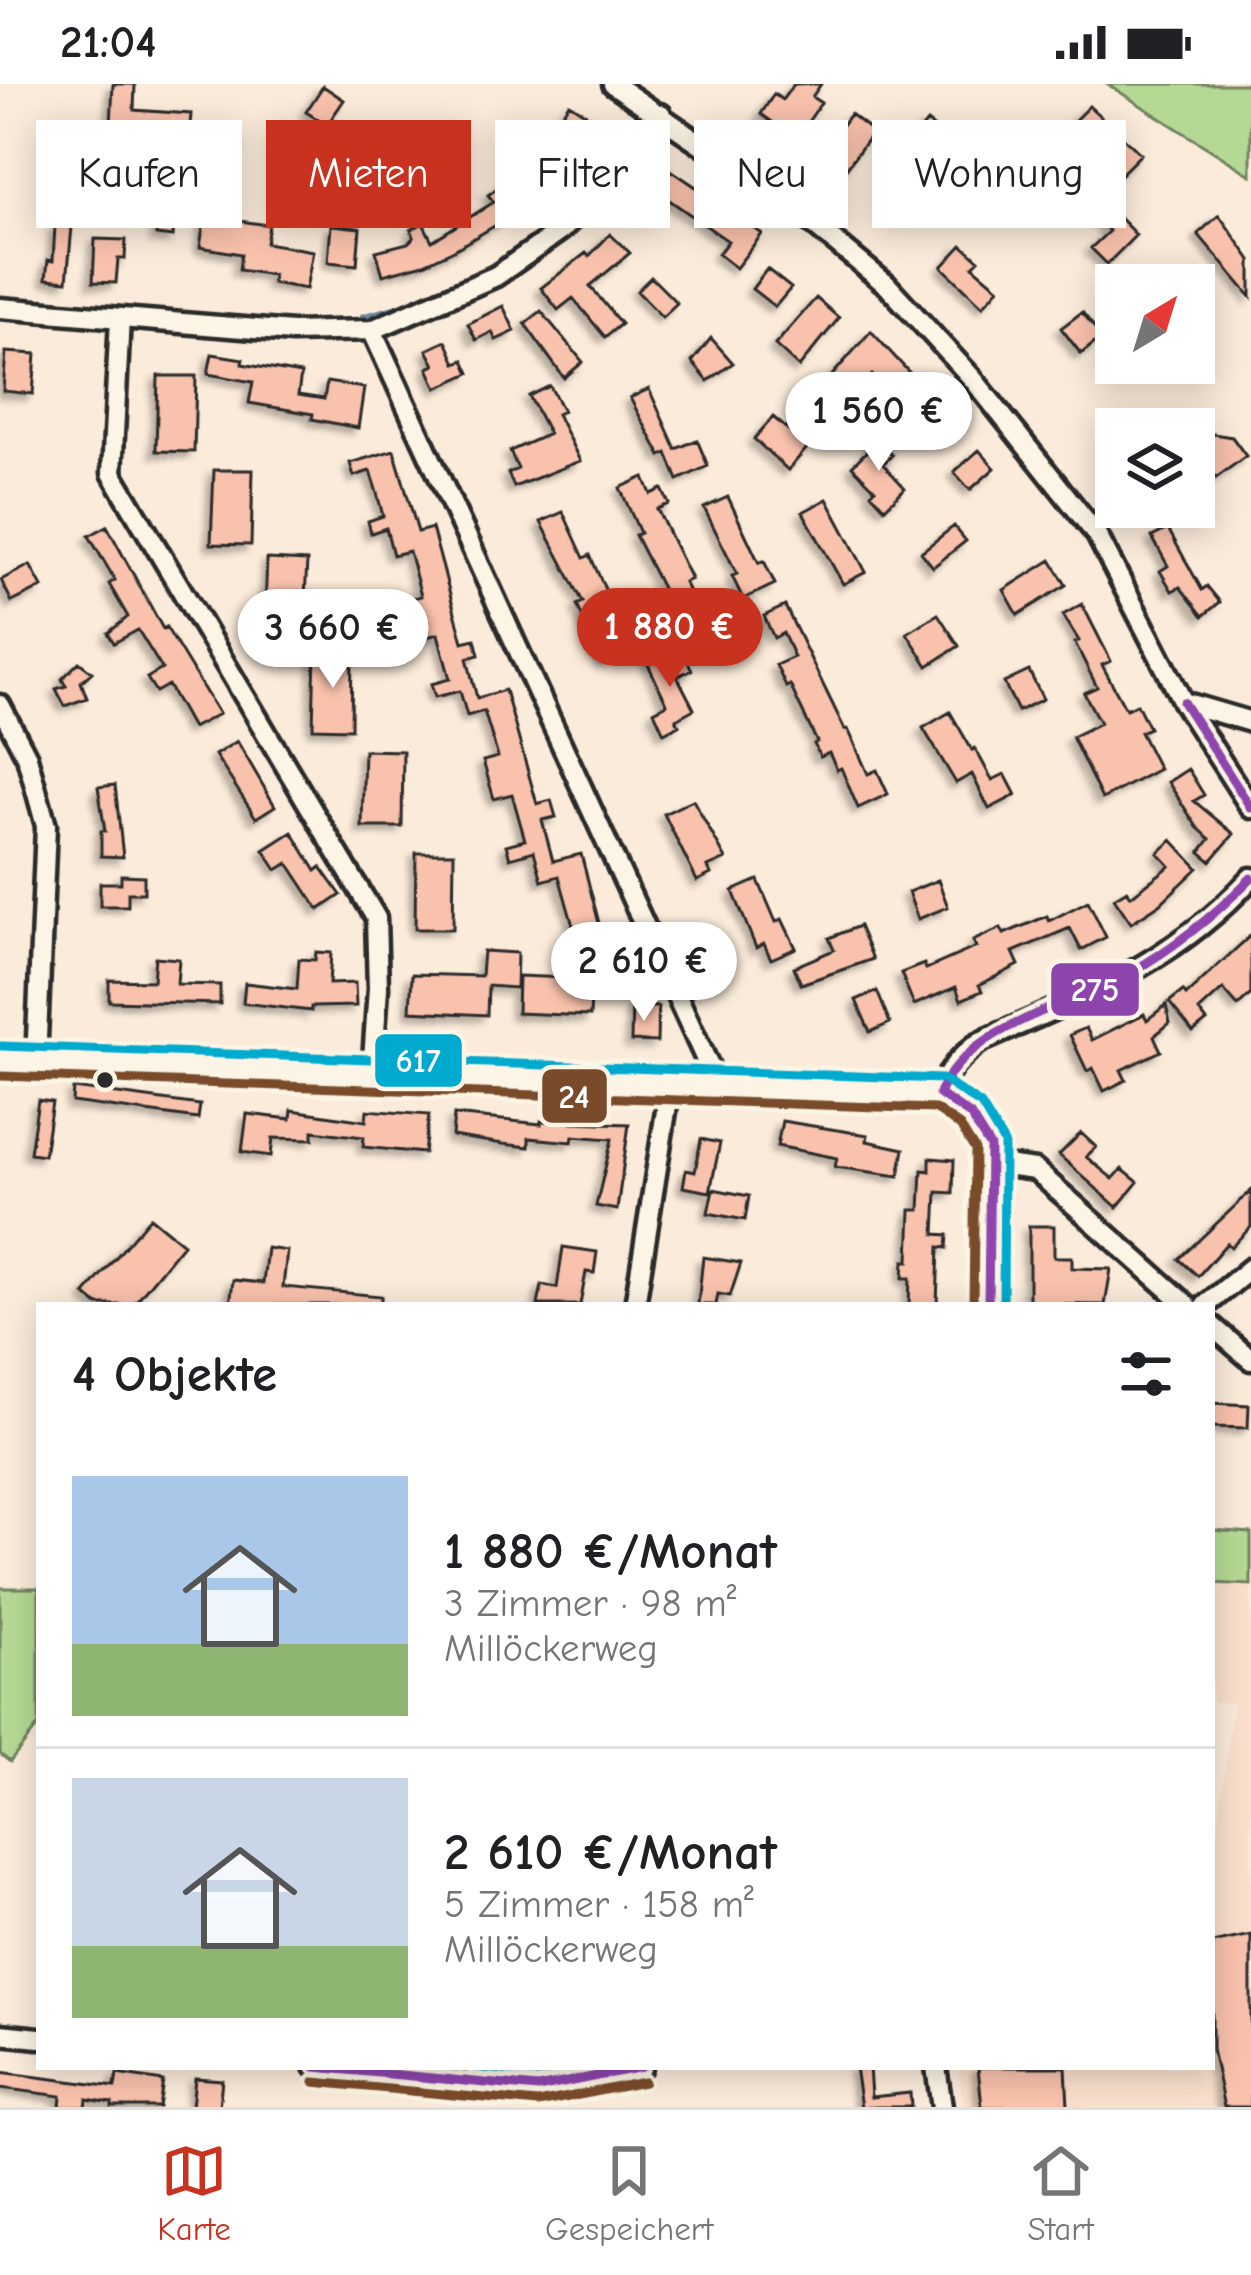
<!DOCTYPE html>
<html lang="de">
<meta charset="utf-8">
<style>
:root{--surface:#fff;--page:#f6f6f6;--text:#202124;--muted:#757577;--line:#e0e0e0;--accent:#c8321e}
body{margin:0;font-family:"Comic Neue",sans-serif;background:var(--page);color:var(--text);height:100vh;display:flex;flex-direction:column;font-size:45px;white-space:nowrap}
*{box-sizing:border-box;margin:0}
p{font-size:39px;color:var(--muted)}
.icon{flex:none;width:66px;height:66px;fill:none;stroke:currentColor;stroke-width:2;stroke-linecap:round;stroke-linejoin:round}
.map{position:relative;flex:1;overflow:hidden}
.drawer{position:absolute;left:36px;top:1218px;width:1179px;height:768px;display:flex;flex-direction:column;background:var(--surface);border-radius:0px;box-shadow:0 6px 30px #0003}
.drawer>*{flex:none}
.banner{position:absolute;left:36px;top:36px;width:1179px;height:108px;display:flex;gap:24px}
.needle{width:78px;rotate:38deg}
.fabs{position:absolute;left:1095px;top:180px;display:grid;gap:24px}
.fabs a{display:grid;place-items:center;width:120px;height:120px;border-radius:0px;background:var(--surface);box-shadow:0 6px 30px #0003;font-size:60px}
.price{position:absolute;translate:-50% -102px;padding:0 27px;border-radius:42px;background:#fff;color:#222;font-size:39px;line-height:78px;filter:drop-shadow(0 3px 6px #0008)}
.price::after{content:'';position:absolute;left:50%;top:72px;width:36px;height:27px;margin-left:-18px;background:inherit;clip-path:polygon(0 0,100% 0,50% 100%)}
.price.active{background:var(--accent);color:#fff}
ul{padding:0;list-style:none}
li{display:flex;align-items:center;gap:36px;height:300px;padding:0 36px}
li+li{border-top:3px solid var(--line)}
li span{display:grid;place-items:center;flex:none;width:336px;height:240px;border-radius:0px;color:#555}
li>.icon{margin-inline-start:auto}
span .icon{width:144px;height:144px;fill:#fffc;stroke-width:1}
li b{font-size:51px}
h2{display:flex;justify-content:space-between;align-items:center;height:144px;padding:0 36px;font-size:51px}
.pill{padding:0 42px;border-radius:0px;background:var(--surface);box-shadow:0 6px 30px #0003;font-size:42px;line-height:108px}
.pill.active{background:var(--accent);color:#fff}
.status{display:flex;justify-content:space-between;align-items:center;height:84px;padding:0 60px;background:var(--surface);direction:ltr}
.status svg{height:33px;fill:currentColor}
.dock{display:flex;justify-content:space-around;align-items:center;height:168px;border-top:3px solid var(--line);background:var(--surface);font-size:33px;color:var(--muted)}
.dock a{display:grid;justify-items:center;gap:6px}
.dock .active{color:var(--accent)}
.map>svg:first-child{display:block}
.built{fill:#fadfcc}
.green{fill:#b5d994;stroke:#708260;stroke-width:3}
.lines{fill:none;stroke-linecap:round;stroke-linejoin:round}
.stream{stroke:#68849e;stroke-width:4.5}
.building{fill:#f9c2ac;stroke:#2b2b2b;stroke-width:3;filter:url(#shadow)}
.minor-casing{stroke:#2b2b2b;stroke-width:27}
.minor{stroke:#fcf5e5;stroke-width:18}
.bus-1-casing{stroke:#fcf5e5;stroke-width:18}
.bus-2-casing{stroke:#fcf5e5;stroke-width:18}
.bus-3-casing{stroke:#fcf5e5;stroke-width:18}
.bus-1{stroke:#8e44ad;stroke-width:9}
.bus-2{stroke:#7a4b2a;stroke-width:9}
.bus-3{stroke:#00a9ce;stroke-width:9}
.bus-dot{fill:#2b2b2b;stroke:#fcf5e5;stroke-width:4.5}
.line-badge{stroke:#fcf5e5;stroke-width:4.5}
.badge-label{font-size:33px;text-anchor:middle;font-weight:bold;fill:#fff}
</style>
<div class="status"><b>21:04</b><svg viewBox="0 0 49 12"><path d="M0 12V9h3v3zM5 12V6h3v6zM10 12V3h3v9zM15 12V0h3v12zM26 1h20v11H26zM47 4h2v5h-2z"/></svg></div>
<div class="map">
<svg width="1251" height="2023" viewBox="0 0 1251 2023">
<defs>
<filter id="shadow"><feDropShadow dx="-5.5" dy="5.5" stdDeviation="3" flood-color="#0004"/></filter>
</defs>
<rect width="100%" height="100%" fill="#fbebda"/>
<filter id="ink" filterUnits="userSpaceOnUse"><feTurbulence type="fractalNoise" baseFrequency=".00833" numOctaves="2"/><feDisplacementMap in="SourceGraphic" scale="24" xChannelSelector="R" yChannelSelector="G"/><feConvolveMatrix kernelMatrix="1 2 1 2 8 2 1 2 1" color-interpolation-filters="sRGB"/></filter>
<g filter="url(#ink)">
<path class="built" d="M1212,1499L1251,1501V2023H964L958,1983H1212V1791L1233,1619L1212,1618Z"/>
<path class="green" d="M1107,0H1251V91L1244,87Z
M1212,1446L1251,1449V1501L1212,1499Z
M0,1504H39V1641L10,1678L0,1670Z"/>
<g class="lines">
<path class="stream" d="M612,77L624,61
M574,120L602,90
M552,139L564,129
M481,188L540,149
M362,232L410,219
M151,246L194,249"/>
</g>
<path class="building" d="M113,0H135L134,26L191,30L189,54L155,51L156,45L111,42Z
M794,0H821L812,13L821,19L796,55L761,30L774,10L782,16Z
M323,2L344,16L327,41L306,28Z
M569,19L591,33L562,77L542,97L548,103L528,122L454,166L424,180L383,191L376,167L408,159L414,153L411,146L423,139L432,157L494,118L488,111L517,89L514,87L528,74L531,77Z
M1089,22L1141,70L1109,102L1094,87L1101,79L1066,45Z
M850,30L873,48L845,86L822,68Z
M927,38L941,49L909,87L896,76L906,65L898,59L908,48L914,54Z
M297,53L327,59L320,99L297,95L301,69L294,67Z
M662,80L702,107L704,105L762,150L736,184L718,170L728,157L648,101Z
M208,113L228,116L225,135L269,141L266,159L313,167L306,205L272,199L273,191L239,186L241,170L200,163Z
M148,114L176,116L173,153L156,151L158,133L146,132Z
M1111,125L1136,151L1107,180L1091,164L1109,147L1099,137Z
M1219,131L1251,176V213L1198,150Z
M331,141L360,144L357,181L328,178Z
M55,142L72,143L67,197L46,195L48,176L53,177Z
M610,150L630,169L590,202L621,240L605,253L573,214L558,226L541,204L586,169L589,172Z
M95,155L126,156L125,175H118L116,199L93,198Z
M962,161L979,176L973,182L999,204L983,222L942,183Z
M767,185L791,204L775,223L752,205Z
M651,193L677,219L662,233L637,207Z
M816,214L839,234L799,283L775,261Z
M503,222L515,247L496,256L492,248L476,256L468,240Z
M541,227L583,278L564,294L525,240Z
M1082,228L1102,253L1081,270L1061,244Z
M871,247L917,297L897,316L872,291L840,323L821,304Z
M711,254L733,279L708,297L692,278Z
M446,257L456,279L464,276L470,289L437,304L428,284L435,281L427,266Z
M6,268L36,270L33,310L3,307Z
M212,270L243,275L242,280L301,290L298,311L324,315L327,298L364,304L358,344L312,335L313,330L249,319L253,298L208,290Z
M158,292H196L194,368L156,367Z
M550,302L563,327L557,330L580,377L514,403L508,389L518,385L510,367L549,350L529,312Z
M649,305L676,365L697,356L708,382L678,396L667,369L661,372L630,314Z
M773,333L808,363L788,386L754,355Z
M1213,350L1232,353L1246,372L1216,394L1194,364Z
M877,357L892,371L883,380L905,404L885,424L871,409L875,405L852,382Z
M394,366L418,448L432,444L463,558L475,555L479,571L467,574L477,614L505,606L537,720L551,716L556,733L542,736L553,777L581,770L600,843L575,849L559,792L542,797L534,767L510,774L506,761L525,756L512,710L494,715L483,677L498,673L484,627L467,632L460,607L435,613L431,600L450,595L438,550L419,555L411,528L408,529L405,516L421,512L409,467L393,471L386,444L371,449L368,437L383,432L377,409L370,387L354,392L350,379Z
M979,366L995,384L970,406L954,388Z
M214,386H253L251,461L211,460Z
M644,393L651,410L662,405L669,420L657,425L691,495L684,498L695,520L667,533L661,520L668,516L635,451L640,449L620,404Z
M728,413L759,479L764,477L775,500L743,515L732,492L737,490L704,424Z
M827,415L866,488L843,500L803,428Z
M563,428L584,474L590,471L622,544L628,541L638,562L603,578L577,521L583,518L541,438Z
M107,442L163,545L166,543L219,630L192,644L168,601L156,608L147,594L162,585L138,546L114,559L108,549L128,533L109,500L115,496L89,452Z
M954,442L966,457L933,483L921,468Z
M1168,445L1202,506L1207,502L1220,518L1203,532L1180,503L1172,507L1160,487L1168,482L1152,453Z
M267,475L307,477L303,551L264,549Z
M1051,476L1066,501L1018,531L1004,506Z
M30,481L42,503L12,518L1,496Z
M1082,520L1111,577L1102,581L1126,625L1137,620L1149,644L1140,648L1159,685L1102,715L1072,653L1100,639L1084,609L1097,603L1075,559L1079,557L1063,531Z
M785,522L845,646L848,645L868,690L877,686L888,710L858,724L841,684L837,686L829,669L820,673L814,660L817,658L790,601L786,603L776,581L794,573L783,549L774,554L764,532Z
M938,530L959,562L928,582L907,549Z
M665,567L672,581L686,574L692,586L677,592L694,625L676,635L679,641L664,649L654,627L667,620L646,576Z
M315,568L352,569L351,645L313,644Z
M79,578L92,588L81,598L87,614L65,622L56,605L66,602L62,595Z
M1029,587L1043,615L1018,627L1004,599Z
M950,628L972,666L975,664L992,696L1005,690L1016,711L989,725L972,690L956,699L923,644Z
M237,657L275,722L256,734L215,671Z
M364,666L403,667L402,743H362Z
M1188,685L1204,711L1194,717L1234,750L1211,777L1200,768L1210,755L1197,743L1168,698Z
M115,701L123,773L101,772V747H105L98,703Z
M693,716L726,775L708,783L711,790L697,797L664,730Z
M292,748L316,787L321,783L341,811L319,826L288,779L277,786L264,766Z
M1172,756L1198,784L1160,820L1131,839L1114,814L1127,806L1131,812L1170,782L1158,769Z
M416,769H454L453,845H415Z
M121,791L144,792V809H128V822H100V799H121Z
M758,796L776,838L782,835L796,864L771,875L764,860L756,864L733,807Z
M938,796L948,823L918,835L908,808Z
M1088,817L1106,853L1081,866L1070,844L1013,868L1019,881L979,901L982,907L961,916L956,903L914,921L901,889L924,880L926,885L976,863L973,857L1001,844L1004,850L1047,832L1049,837Z
M859,842L873,875L801,900L794,883L834,866L829,854Z
M1251,851V910L1238,922L1223,905L1199,927L1207,937L1193,948L1169,918L1183,907L1186,911Z
M483,867L517,869L516,904L488,902L487,931L410,927L412,890L481,892Z
M316,868L331,869L329,900L355,899L356,922L311,923V927L243,919L245,899L297,905L299,875L315,876Z
M155,873L179,875L177,900L220,901V920L109,917V896L153,897Z
M518,892L592,895L590,932L517,929Z
M877,907L890,939L870,948L856,916Z
M1166,921L1170,939L1154,952L1161,967L1121,986L1126,996L1104,1007L1093,984L1087,987L1070,951L1086,944L1092,956L1144,930L1147,936Z
M632,922L658,923L657,958L631,957Z
M73,1004L200,1021L198,1035L72,1018Z
M38,1016L52,1018L44,1071L30,1069Z
M292,1026L366,1037L367,1026L429,1031L424,1069L363,1063L364,1053L313,1047V1055L273,1054L271,1072L242,1068L247,1030L291,1035Z
M454,1031L541,1040V1037L629,1040L617,1126L596,1122L612,1055L573,1052L572,1058L529,1054V1063L503,1060L452,1052Z
M782,1037L868,1051L867,1057L904,1065L899,1092L835,1083L837,1074L777,1062Z
M1081,1049L1096,1063L1086,1073L1113,1095L1122,1085L1138,1098L1117,1123L1059,1071Z
M701,1055L720,1059L710,1108L683,1103L686,1086L695,1088Z
M930,1074L954,1076L953,1109L937,1108L935,1150L948,1151L947,1164L939,1163L937,1221H909L910,1194H903L904,1177H909L911,1126H920L922,1086L930,1087Z
M713,1105L749,1112L745,1136L708,1129Z
M1251,1107V1143L1231,1163L1227,1159L1198,1192L1179,1175Z
M150,1133L183,1160L133,1221H98L85,1210Z
M1029,1142H1054V1173H1072V1184L1111,1185L1105,1221L1029,1220Z
M563,1163L597,1168L594,1189L586,1188L580,1221H538L542,1201L557,1204Z
M267,1164L287,1167L283,1203L381,1212V1221H230L233,1196L263,1199Z
M703,1173L741,1179L730,1212L718,1210L716,1221H698Z
M1212,1319L1249,1321L1248,1344L1212,1343Z
M1251,1851V2023H1224L1212,1965V1859Z
M855,1983H869L871,2013L910,2009L911,2023H861Z
M978,1983H1066L1068,2023H982Z
M0,1988L115,2003L117,1990L163,1997L159,2023H112V2019L87,2015L86,2023H60L61,2012L0,2004Z
M195,1994L222,1996L219,2023H192Z"/>
<g class="lines">
<defs>
<path id="minor" d="M613,0L788,119L887,201L973,295L1097,451L1183,618L1251,724
M0,224L292,248L372,246L496,192L560,147L612,96L661,30
M120,234L112,389L376,834L378,904L372,991
M372,246L718,1002
M1183,618L1251,638
M0,621L27,673L46,742L36,978
M0,977L939,1010C963,1024 981,1035 990,1063L988,1221
M939,1010C948,986 959,973 980,958C1081,913 1176,879 1251,794
M991,1080L1035,1086L1187,1221
M635,1221L670,1002
M1206,1221L1251,1184
M1212,1242L1251,1276
M0,1950L39,1954
M315,1983L538,2004L641,1983
M936,1983L942,2023"/>
</defs>
<use href="#minor" class="minor-casing"/>
<use href="#minor" class="minor"/>
<defs>
<path id="bus-1" d="M1183,618L1251,724
M939,1010C967,942 1067,923 1128,890C1174,864 1214,832 1251,794
M939,1010L970,1031L990,1063L988,1221
M315,1983L538,2004L641,1983"/>
<path id="bus-2" d="M0,992L935,1025L960,1042L975,1066L973,1221
M314,1998L538,2019L644,1998"/>
<path id="bus-3" d="M1,962L942,995L981,1021L1004,1059L1003,1221
M475,1983L537,1989L566,1983"/>
</defs>
<use href="#bus-1" class="bus-1-casing"/>
<use href="#bus-2" class="bus-2-casing"/>
<use href="#bus-3" class="bus-3-casing"/>
<use href="#bus-1" class="bus-1"/>
<use href="#bus-2" class="bus-2"/>
<use href="#bus-3" class="bus-3"/>
</g>
</g>
<circle class="bus-dot" cx="105" cy="996" r="10"/>
<g class="line-badge">
<rect x="1049" y="877" width="92" height="57" rx="12" fill="#8e44ad"/>
<rect x="373" y="948" width="91" height="57" rx="12" fill="#00a9ce"/>
<rect x="540" y="983" width="69" height="58" rx="12" fill="#7a4b2a"/>
</g>
<g class="badge-label">
<text x="1095" y="917">275</text>
<text x="418" y="988">617</text>
<text x="574" y="1024">24</text>
</g>
</svg>
<div class="fabs">
<a><svg class="needle" viewBox="-14 -14 28 28"><path d="M0-13l5 13h-10z" fill="#e53935"/><path d="M0 13l5-13h-10z" fill="#757577"/></svg></a>
<a><svg class="icon" aria-label="layers" viewBox="0 0 24 24"><path d="M12 4l9 5-9 5-9-5zM3 14l9 5 9-5"/></svg></a>
</div>
<b class="price" style="left:879px;top:390px">1 560 €</b>
<b class="price active" style="left:670px;top:606px">1 880 €</b>
<b class="price" style="left:333px;top:607px">3 660 €</b>
<b class="price" style="left:644px;top:940px">2 610 €</b>
<div class="banner">
<a class="pill">Kaufen</a>
<a class="pill active">Mieten</a>
<a class="pill">Filter</a>
<a class="pill">Neu</a>
<a class="pill">Wohnung</a>
</div>
<section class="drawer">
<h2>4 Objekte<svg class="icon" aria-label="filters" viewBox="0 0 24 24"><path d="M4 7h16M4 17h16"/><circle cx="9" cy="7" r="2"/><circle cx="15" cy="17" r="2"/></svg></h2>
<ul>
<li><span style="background:linear-gradient(#a9c7e8 70%,#8fb573 0)"><svg class="icon" aria-label="home" viewBox="0 0 24 24"><path d="M3 11l9-7 9 7M6 9v11h12V9"/></svg></span><div><b>1 880 €/Monat</b><p>3 Zimmer · 98 m²</p><p>Millöckerweg</p></div></li>
<li><span style="background:linear-gradient(#c9d6e8 70%,#8fb573 0)"><svg class="icon" aria-label="home" viewBox="0 0 24 24"><path d="M3 11l9-7 9 7M6 9v11h12V9"/></svg></span><div><b>2 610 €/Monat</b><p>5 Zimmer · 158 m²</p><p>Millöckerweg</p></div></li>
</ul>
</section>
</div>
<nav class="dock">
<a class="active"><svg class="icon" aria-label="map" viewBox="0 0 24 24"><path d="M3 6l6-2 6 2 6-2v14l-6 2-6-2-6 2zM9 4v14M15 6v14"/></svg>Karte</a>
<a><svg class="icon" aria-label="saved" viewBox="0 0 24 24"><path d="M7 4h10v16l-5-4-5 4z"/></svg>Gespeichert</a>
<a><svg class="icon" aria-label="home" viewBox="0 0 24 24"><path d="M3 11l9-7 9 7M6 9v11h12V9"/></svg>Start</a>
</nav>
